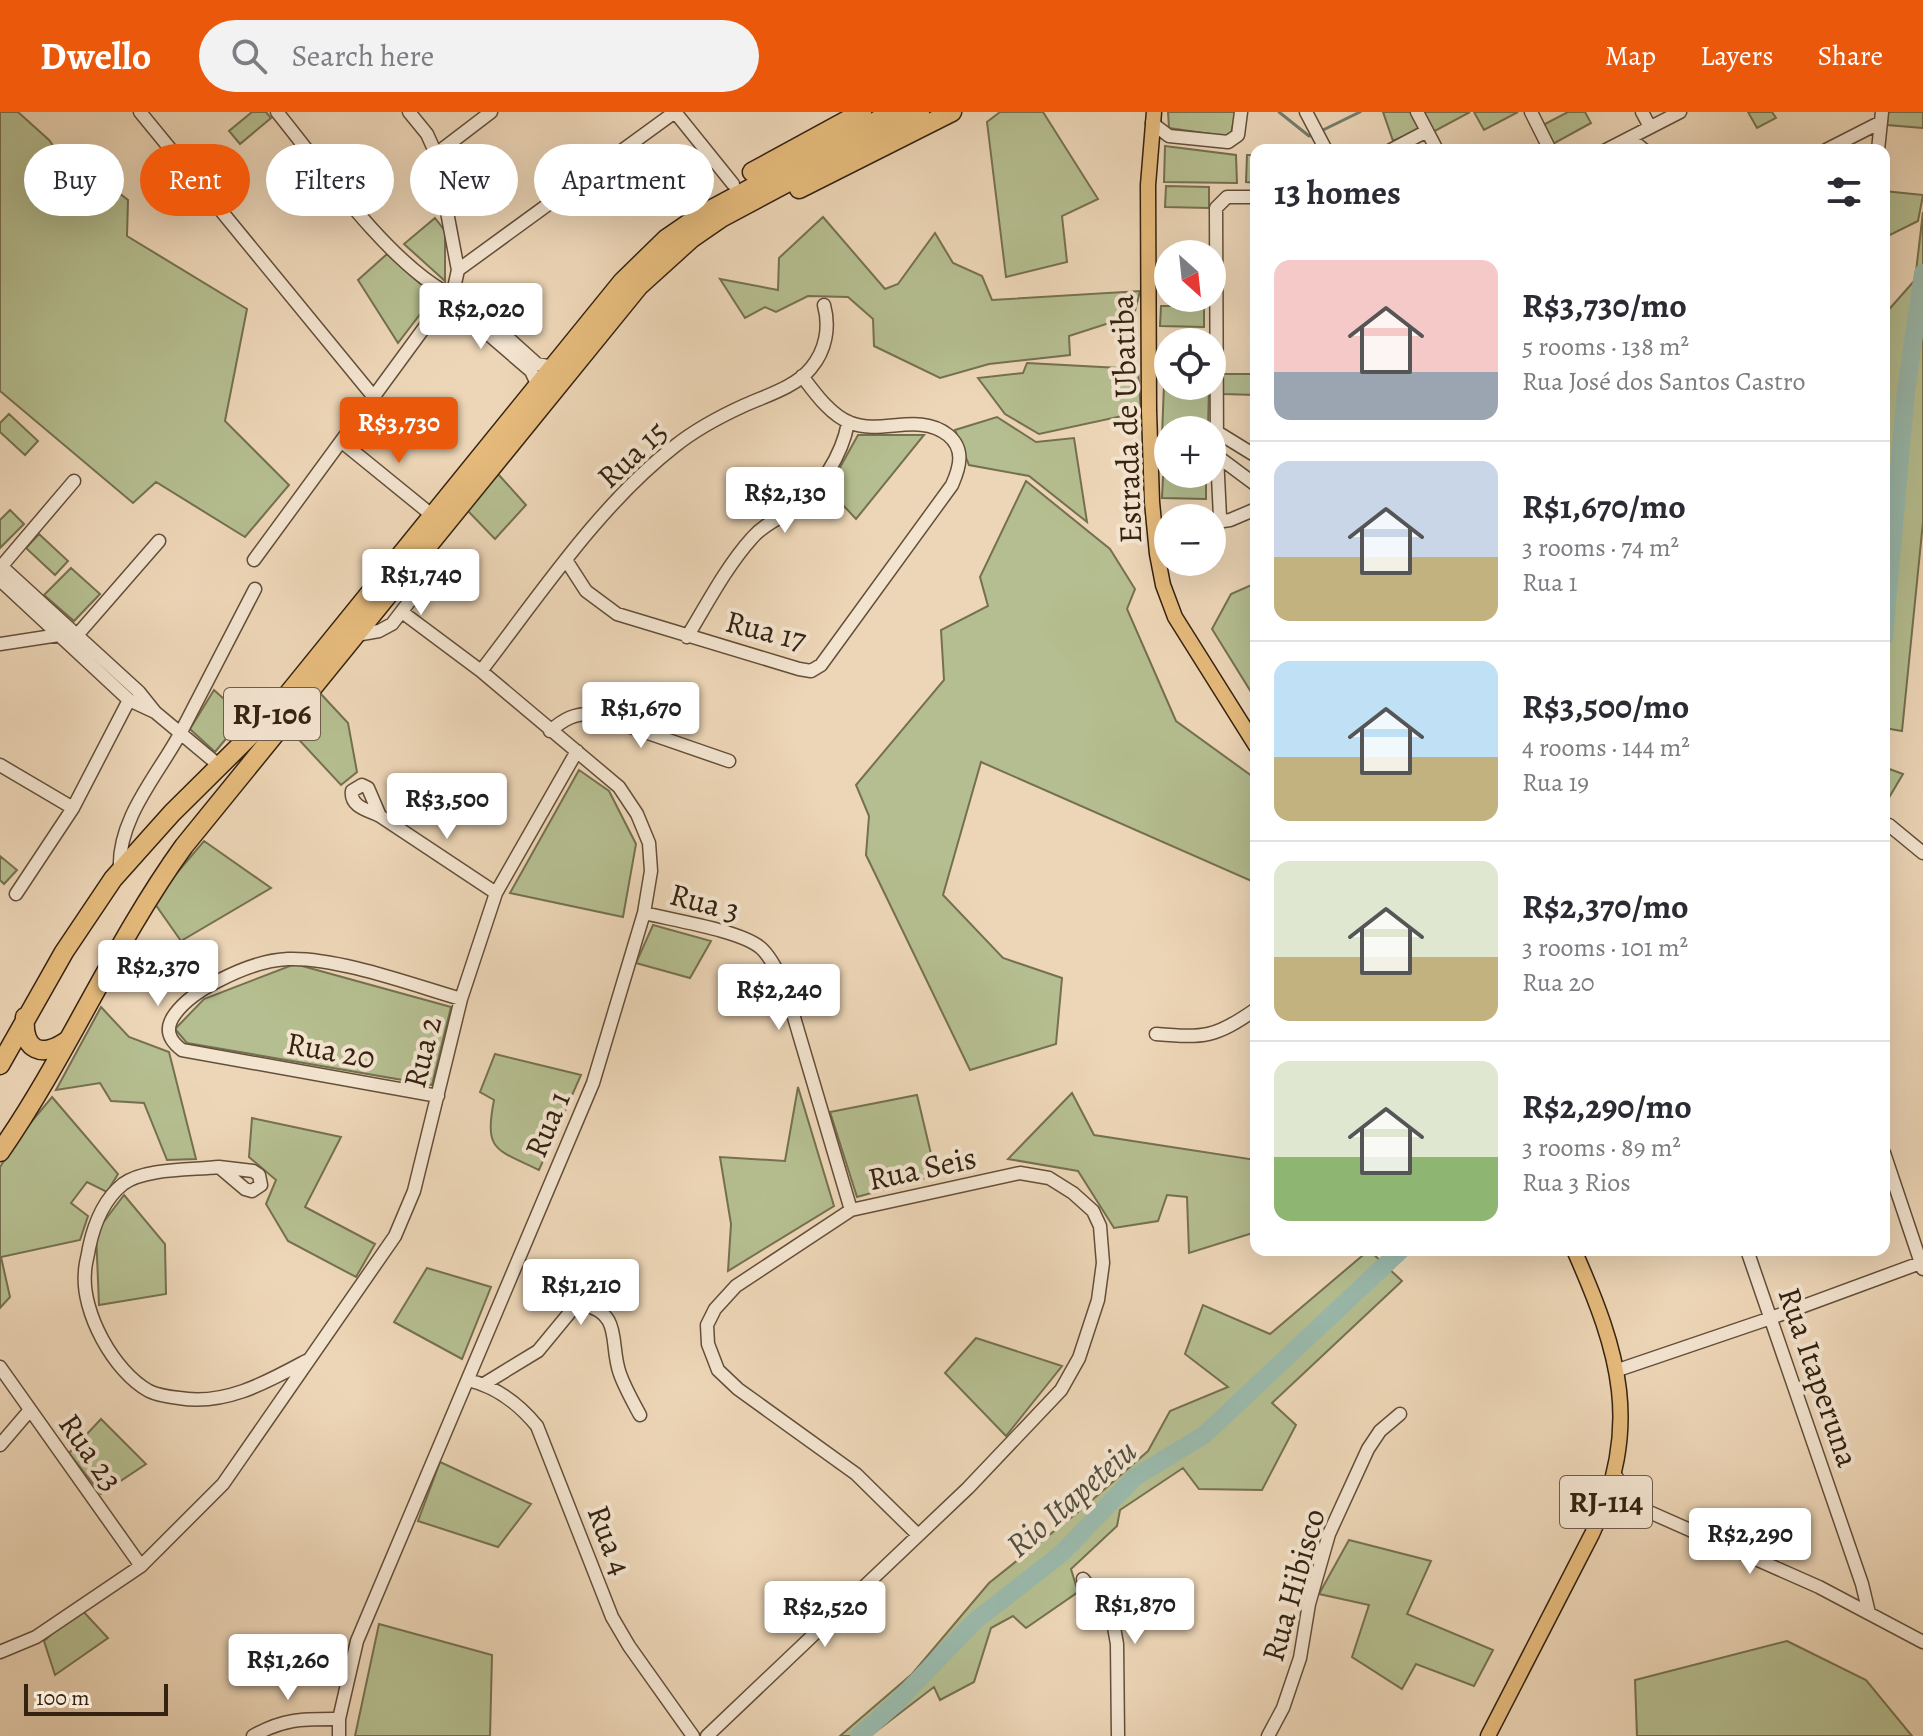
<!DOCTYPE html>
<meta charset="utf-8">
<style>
:root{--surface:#fff;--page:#f2f2f3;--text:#2b2b33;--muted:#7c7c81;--line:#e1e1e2;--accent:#ea580c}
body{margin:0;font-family:Alegreya,serif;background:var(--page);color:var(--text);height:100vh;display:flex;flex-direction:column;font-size:30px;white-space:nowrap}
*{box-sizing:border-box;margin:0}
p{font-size:26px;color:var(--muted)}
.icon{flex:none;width:44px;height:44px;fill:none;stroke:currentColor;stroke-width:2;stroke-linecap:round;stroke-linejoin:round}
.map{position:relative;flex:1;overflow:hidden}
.side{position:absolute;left:1250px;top:32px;width:640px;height:1112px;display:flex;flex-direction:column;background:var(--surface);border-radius:16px;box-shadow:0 8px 32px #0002}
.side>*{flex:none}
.hud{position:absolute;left:24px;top:32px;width:760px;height:72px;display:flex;gap:16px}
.needle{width:52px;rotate:153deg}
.tools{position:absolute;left:1154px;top:128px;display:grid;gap:16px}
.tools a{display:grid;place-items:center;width:72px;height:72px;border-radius:50%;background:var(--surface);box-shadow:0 8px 32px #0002;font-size:40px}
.scale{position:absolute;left:24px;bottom:20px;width:144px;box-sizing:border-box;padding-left:8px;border:4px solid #352210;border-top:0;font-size:22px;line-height:28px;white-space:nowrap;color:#352210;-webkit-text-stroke:6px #f3e4d0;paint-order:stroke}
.price{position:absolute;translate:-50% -68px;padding:0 18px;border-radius:8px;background:#fff;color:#222;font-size:26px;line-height:52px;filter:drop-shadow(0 2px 4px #0008)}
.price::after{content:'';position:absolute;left:50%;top:48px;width:24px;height:18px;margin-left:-12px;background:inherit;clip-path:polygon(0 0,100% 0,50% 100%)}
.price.current{background:var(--accent);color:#fff}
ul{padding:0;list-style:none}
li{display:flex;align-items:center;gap:24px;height:200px;padding:0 24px}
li+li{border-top:2px solid var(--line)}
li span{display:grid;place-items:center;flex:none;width:224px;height:160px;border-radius:16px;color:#555}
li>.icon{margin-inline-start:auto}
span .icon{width:96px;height:96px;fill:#fffc;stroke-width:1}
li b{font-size:34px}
h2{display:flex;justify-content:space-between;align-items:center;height:96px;padding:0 24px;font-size:34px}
.pill{padding:0 28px;border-radius:36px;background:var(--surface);box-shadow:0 8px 32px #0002;font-size:28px;line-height:72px}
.pill.current{background:var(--accent);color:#fff}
header{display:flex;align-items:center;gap:48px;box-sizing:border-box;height:112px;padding:0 40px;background:var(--accent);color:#fff}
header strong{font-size:38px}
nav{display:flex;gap:44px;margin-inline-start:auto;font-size:28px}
.search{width:560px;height:72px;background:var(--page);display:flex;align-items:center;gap:20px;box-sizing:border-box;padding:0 28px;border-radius:44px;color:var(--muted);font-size:30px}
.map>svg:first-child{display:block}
.green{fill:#b5be90;stroke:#757050;stroke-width:2}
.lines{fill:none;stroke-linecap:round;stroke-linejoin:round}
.stream{stroke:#727d6d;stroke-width:3}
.river{stroke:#9ab9ab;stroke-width:18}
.minor-casing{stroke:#634f3a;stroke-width:15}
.major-casing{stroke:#352210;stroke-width:17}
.highway-casing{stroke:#352210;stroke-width:21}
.minor{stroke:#f3e4d0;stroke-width:12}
.major{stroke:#e6bb7c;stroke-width:14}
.highway{stroke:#e6bb7c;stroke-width:18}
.labels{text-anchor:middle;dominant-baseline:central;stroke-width:8;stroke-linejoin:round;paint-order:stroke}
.shield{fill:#f3e4d0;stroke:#6e5c4a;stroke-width:2}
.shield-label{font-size:30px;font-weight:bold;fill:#352210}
.street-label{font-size:32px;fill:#352210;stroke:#f3e4d0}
.water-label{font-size:34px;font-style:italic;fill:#534f3e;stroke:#f3e4d0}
</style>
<header>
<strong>Dwello</strong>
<div class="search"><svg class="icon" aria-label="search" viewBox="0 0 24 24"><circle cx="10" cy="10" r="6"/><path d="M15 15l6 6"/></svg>Search here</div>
<nav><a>Map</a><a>Layers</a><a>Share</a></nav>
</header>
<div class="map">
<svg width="1923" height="1624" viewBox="0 0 1923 1624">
<rect width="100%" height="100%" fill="#edd6b7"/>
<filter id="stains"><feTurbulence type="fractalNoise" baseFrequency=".0025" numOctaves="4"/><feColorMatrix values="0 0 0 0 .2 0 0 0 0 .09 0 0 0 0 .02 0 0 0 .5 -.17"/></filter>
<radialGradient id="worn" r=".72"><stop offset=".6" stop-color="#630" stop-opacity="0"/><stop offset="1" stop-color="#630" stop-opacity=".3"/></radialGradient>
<path class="green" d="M0,0H18L49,28L64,49L91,59L128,88L127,124L247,197L225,309L289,373L245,425L156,370L133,391L0,279Z
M252,0H266L271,6L240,32L229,19Z
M1000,0H1043L1098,87L1062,104L1067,150L1006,165L987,10Z
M1168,0H1236L1231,21L1225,24L1169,16Z
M1383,0H1412L1421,17L1393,29Z
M1426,0H1470L1433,20L1423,1Z
M1474,0H1518L1484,18Z
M1568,0H1585L1591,11L1553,32L1543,13Z
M1748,0H1772L1776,6L1757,16Z
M1888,0H1923V16L1887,13Z
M1165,34L1236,43L1237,71L1164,70Z
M1247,43H1256V71L1246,70Z
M1166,74L1209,75V96L1165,95Z
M1884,79L1923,83L1918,109L1884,126Z
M1923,100V410L1902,619L1884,616V203L1915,168Z
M823,105L885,177L898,172L935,121L953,151L982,164L992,188L1140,179L1134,203L1069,224L1070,243L989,252L940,266L874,234L873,207L848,185L808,184L776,200L765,195L745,206L720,167L778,178L779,146Z
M435,106L445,119V169L404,132Z
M387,142L434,184L398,231L358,168Z
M1161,194H1204V215L1160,214Z
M1165,245H1168V274H1209L1208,318H1168V326L1162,325Z
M1027,251L1138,257L1141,300L1039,322L1005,302L978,266L1023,261Z
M1223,262H1256V283L1223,282Z
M9,302L38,329L25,343L0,320V311Z
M997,305L1036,330L1074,326L1087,410L1029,364L969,353L955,318Z
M858,323H924L856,407L828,377Z
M498,362L526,393L495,427L467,398Z
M1163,365L1206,366V387L1162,386Z
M1026,369L1110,437L1135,477L1127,497L1176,609L1256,667V771L981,650L943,783L1003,846L1062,866L1056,932L970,958L866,743L869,704L856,673L944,568L941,518L988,494L980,465Z
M10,398L24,412L0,436V408Z
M39,422L68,449L55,463L26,436Z
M71,456L100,482L74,509L44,483Z
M1256,471V588L1212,517L1231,482Z
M214,578L244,605L215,640L190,617Z
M320,581L348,611L357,660L341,673L289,617Z
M1884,655L1903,662L1884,694Z
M579,658L609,679L636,732L623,805L510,781Z
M204,729L271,776L181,829L153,789Z
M0,744L17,758L4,772L0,768Z
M653,813L711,829L690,866L636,851Z
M295,852L451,895L432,973L187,931L175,917L204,887Z
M101,895L129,925L169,940L196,1047L167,1048L144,991L111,989L100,971L56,978Z
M495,942L581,963L539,1058C496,1037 484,1040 494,988L480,980Z
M798,975L834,1094L728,1159L731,1112L720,1045L785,1049Z
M1072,981L1094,1023L1256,1048V1120L1189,1141L1187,1085L1167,1083L1158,1109L1114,1116L1078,1059L1008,1047Z
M917,983L936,1063L857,1085L830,1000Z
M52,985L118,1062L107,1080L87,1070L71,1091L88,1104L80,1128L1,1145L10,1185L0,1196V1055L22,1021Z
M252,1006L341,1025L305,1095L375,1132L356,1165L288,1129L266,1092L276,1068L249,1045Z
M124,1083L165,1132L166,1182L99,1193L96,1120Z
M1369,1138L1402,1169L1272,1291L1296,1313L1262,1378L1199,1377L1183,1356L1120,1398L1117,1414L1071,1457L1078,1480L1026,1516L1013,1504L991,1516L974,1570L940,1588L934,1575L870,1624H840L912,1562L989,1471L1083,1396L1148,1339L1170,1299L1228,1275L1185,1242L1203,1193L1270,1222Z
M427,1156L491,1175L462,1247L394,1210Z
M976,1226L1062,1254L1006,1324L945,1261Z
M101,1307L146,1352L101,1382L69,1341Z
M440,1350L531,1392L498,1435L418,1409Z
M1349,1428L1431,1449L1407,1502L1493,1538L1474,1574L1416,1552L1402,1577L1352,1545L1369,1493L1319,1482Z
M80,1496L108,1526L55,1563L44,1529Z
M379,1512L492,1543L490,1624H355Z
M1787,1529L1866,1568L1912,1624H1637L1635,1568Z"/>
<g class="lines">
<path class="stream" d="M1279,0L1309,24L1314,22
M1321,19L1360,0"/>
<path class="river" d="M1884,525L1906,279L1923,161
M859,1624L895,1592L975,1509L1062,1441L1135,1365L1204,1323L1401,1138"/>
<defs>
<path id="minor" d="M140,0L373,284
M277,0C321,54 385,146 445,180
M409,0L427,22L436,42L458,158L454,176
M675,0L733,72
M1306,0L1326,38
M1417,0L1437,38
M1531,0L1550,38
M1642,0L1650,15
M1152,11L1169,24L1228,30L1238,23L1241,0
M1630,26L1644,38
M1391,38L1427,19
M1606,38L1680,0
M1826,38L1881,10
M1878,38L1882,0
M436,42L491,0
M1256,85H1227L1216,96L1217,344L1220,405L1223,409L1230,408L1256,397
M458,158L675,0
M445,178L446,186L531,259L538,274
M457,180L537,252L553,255
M1217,320L1256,344
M342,330L433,404
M1217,344L1256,373
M254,448L446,186
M566,448L586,479L617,502L799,557L811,559L821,553L952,373C960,355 965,337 948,323C919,300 882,323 851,311C831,304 814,280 802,264
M0,453L139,580L155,600L221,655
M0,456L74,369
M0,468L129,588L155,600
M78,522L159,429
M356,523L379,519L392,512L422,473L428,436
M687,525C707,492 726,455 752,426C763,413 778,407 792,398C820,379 842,343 848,311
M0,532L59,523
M481,559C539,484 600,392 675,334C695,318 719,305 743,294C765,284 796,275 811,256C826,238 830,215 824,193
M550,619C564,607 575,601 593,602L729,649
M0,653L73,696
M362,673L368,676L380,704C368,698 350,695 352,679Z
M380,704L496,781
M1889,713L1923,741
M120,758C117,707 158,663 181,620C206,572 230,525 255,477
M16,782L73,696L129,588
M644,801C672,808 744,819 762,837C772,847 779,862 785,875L851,1098
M1156,922C1204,926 1215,926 1256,897
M438,984L182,938C169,928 164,917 175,902C186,887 202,877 218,869C239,858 264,848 288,847C337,845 413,873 461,887
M1884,1041L1923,1157
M219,1055C192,1058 144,1056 123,1072C103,1088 94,1112 89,1136C88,1144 85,1152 85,1160C81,1200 114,1260 149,1279C157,1283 170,1285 179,1286C225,1294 267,1270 306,1249
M219,1055L253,1059L259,1063L261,1073L252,1079L245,1077Z
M1747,1138L1862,1472L1869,1501
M0,1255L141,1454
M1618,1258L1771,1206L1923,1150
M468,1268C497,1275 518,1291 537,1314L612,1505L629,1534L693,1624
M484,1272L538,1239L571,1199L584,1193C623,1202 609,1232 620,1262C625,1276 633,1290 640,1303
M0,1333L30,1298
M1615,1363L1634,1390L1647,1399L1819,1475L1923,1530
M1083,1467L1112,1504L1117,1532L1118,1624
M0,1540L36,1525L141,1454L223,1372L395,1124L414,1079L461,887L496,781L577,639
M253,1624C284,1606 304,1607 339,1607
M339,1624V1607L357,1529L593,971L644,801L651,759L649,731L637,702L619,675L481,559L402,500
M707,1624L968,1376L1061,1278L1079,1246L1098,1188L1103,1151L1100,1114L1093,1099L1073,1081L1049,1066L1020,1061L851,1098L736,1174L715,1197L707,1213L708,1232L718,1258L738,1277L856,1362L918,1423
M1268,1624L1283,1596L1300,1546L1309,1492L1329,1422L1368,1337L1380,1319L1400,1302"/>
<path id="major" d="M1154,0L1148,73L1149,299L1152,390L1157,442L1163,473L1175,505L1256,634
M1488,1624L1592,1422C1642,1314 1620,1242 1574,1138"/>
<path id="highway" d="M752,60L862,0
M799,77L952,0
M25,905C22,939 42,947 68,928
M0,953L64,840L113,767L172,701L271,603L622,170L666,127L701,103L893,0
M0,1040C68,942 114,831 184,734L639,174L692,126L721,106L920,0"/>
</defs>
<use href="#minor" class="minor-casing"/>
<use href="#major" class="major-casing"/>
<use href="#highway" class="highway-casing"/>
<use href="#minor" class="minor"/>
<use href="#major" class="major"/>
<use href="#highway" class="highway"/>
</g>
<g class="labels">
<g class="shield">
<rect x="224" y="576" width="96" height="52" rx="6"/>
<rect x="1560" y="1364" width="92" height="52" rx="6"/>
</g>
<g class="shield-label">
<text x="272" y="602">RJ-106</text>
<text x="1606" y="1390">RJ-114</text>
</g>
<g class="street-label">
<text transform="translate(1126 307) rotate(-92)">Estrada de Ubatiba</text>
<text transform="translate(632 342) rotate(-43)">Rua 15</text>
<text transform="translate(766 518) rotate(14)">Rua 17</text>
<text transform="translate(705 790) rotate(15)">Rua 3</text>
<text transform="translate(331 938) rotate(10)">Rua 20</text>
<text transform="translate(422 940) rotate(-76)">Rua 2</text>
<text transform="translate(547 1012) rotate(-67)">Rua 1</text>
<text transform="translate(922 1056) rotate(-12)">Rua Seis</text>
<text transform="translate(1819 1265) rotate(71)">Rua Itaperuna</text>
<text transform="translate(91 1340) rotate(55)">Rua 23</text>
<text transform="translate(610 1428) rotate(69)">Rua 4</text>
<text transform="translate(1293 1473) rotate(-74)">Rua Hibisco</text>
</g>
<g class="water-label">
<text transform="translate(1071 1386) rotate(-41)">Rio Itapeteiu</text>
</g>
</g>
<rect width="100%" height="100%" filter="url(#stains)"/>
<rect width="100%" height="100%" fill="url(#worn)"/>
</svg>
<div class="tools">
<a><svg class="needle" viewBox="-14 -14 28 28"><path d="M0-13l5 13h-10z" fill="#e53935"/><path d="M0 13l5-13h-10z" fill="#7c7c81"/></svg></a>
<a><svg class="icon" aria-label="locate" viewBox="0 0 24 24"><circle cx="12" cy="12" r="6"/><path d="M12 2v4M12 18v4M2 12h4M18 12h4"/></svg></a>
<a>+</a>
<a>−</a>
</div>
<div class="scale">100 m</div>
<b class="price" style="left:481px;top:239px">R$2,020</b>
<b class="price current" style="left:399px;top:353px">R$3,730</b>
<b class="price" style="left:785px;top:423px">R$2,130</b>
<b class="price" style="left:421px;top:505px">R$1,740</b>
<b class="price" style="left:641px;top:638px">R$1,670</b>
<b class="price" style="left:447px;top:729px">R$3,500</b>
<b class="price" style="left:158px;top:896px">R$2,370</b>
<b class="price" style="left:779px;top:920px">R$2,240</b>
<b class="price" style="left:581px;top:1215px">R$1,210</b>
<b class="price" style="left:1750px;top:1464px">R$2,290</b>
<b class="price" style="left:1135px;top:1534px">R$1,870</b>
<b class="price" style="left:825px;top:1537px">R$2,520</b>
<b class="price" style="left:288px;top:1590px">R$1,260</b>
<div class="hud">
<a class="pill">Buy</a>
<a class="pill current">Rent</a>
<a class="pill">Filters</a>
<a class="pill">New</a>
<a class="pill">Apartment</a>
</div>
<section class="side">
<h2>13 homes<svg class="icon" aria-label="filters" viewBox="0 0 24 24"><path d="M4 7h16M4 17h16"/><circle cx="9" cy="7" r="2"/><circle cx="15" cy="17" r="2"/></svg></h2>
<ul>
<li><span style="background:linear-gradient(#f6c9c9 70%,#9aa5b1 0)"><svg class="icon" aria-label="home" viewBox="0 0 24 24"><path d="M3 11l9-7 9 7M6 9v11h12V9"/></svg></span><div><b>R$3,730/mo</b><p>5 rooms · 138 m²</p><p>Rua José dos Santos Castro</p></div></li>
<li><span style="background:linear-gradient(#c9d6e8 60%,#c2b280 0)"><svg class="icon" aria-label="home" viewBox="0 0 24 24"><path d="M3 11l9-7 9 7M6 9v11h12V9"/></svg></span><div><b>R$1,670/mo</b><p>3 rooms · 74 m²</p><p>Rua 1</p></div></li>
<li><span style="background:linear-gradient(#bfe0f5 60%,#c2b280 0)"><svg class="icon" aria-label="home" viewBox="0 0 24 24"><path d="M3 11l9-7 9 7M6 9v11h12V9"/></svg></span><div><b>R$3,500/mo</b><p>4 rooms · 144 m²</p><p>Rua 19</p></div></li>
<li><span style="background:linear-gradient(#dfe7d0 60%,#c2b280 0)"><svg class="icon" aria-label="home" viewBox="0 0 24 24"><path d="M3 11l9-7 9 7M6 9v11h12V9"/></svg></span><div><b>R$2,370/mo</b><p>3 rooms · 101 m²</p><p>Rua 20</p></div></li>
<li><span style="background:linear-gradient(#dfe7d0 60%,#8fb573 0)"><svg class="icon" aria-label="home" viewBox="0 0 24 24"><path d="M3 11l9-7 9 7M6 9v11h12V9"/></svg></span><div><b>R$2,290/mo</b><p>3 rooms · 89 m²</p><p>Rua 3 Rios</p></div></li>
</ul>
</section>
</div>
